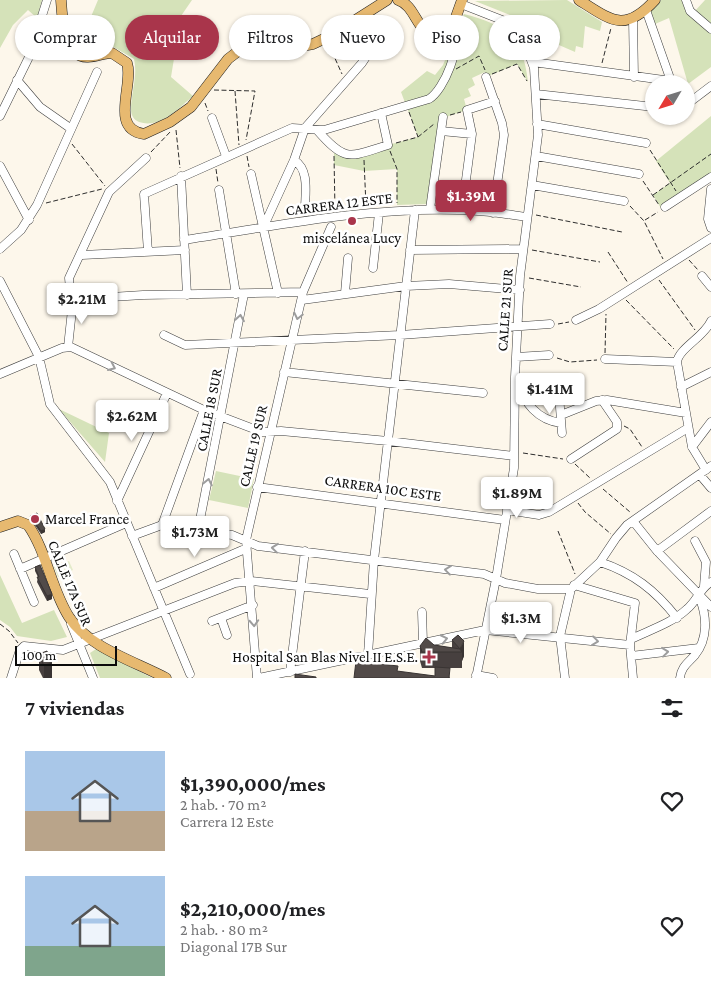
<!DOCTYPE html>
<html lang="es">
<meta charset="utf-8">
<style>
:root{--surface:#fff;--page:#f6f6f6;--text:#202124;--muted:#757577;--accent:#a9354b}
body{margin:0;font-family:"Crimson Pro",serif;background:var(--page);color:var(--text);height:100vh;display:flex;flex-direction:column;font-size:19px;white-space:nowrap}
*{box-sizing:border-box;margin:0}
p{font-size:16px;color:var(--muted)}
.icon{flex:none;width:28px;height:28px;fill:none;stroke:currentColor;stroke-width:2;stroke-linecap:round;stroke-linejoin:round}
.map{position:relative;height:678px;overflow:hidden}
.drawer{display:flex;flex-direction:column;background:var(--surface);flex:1}
.drawer>*{flex:none}
.banner{position:absolute;left:15px;top:15px;width:681px;height:45px;display:flex;gap:10px}
.needle{width:32px;rotate:232deg}
.fabs{position:absolute;left:645px;top:75px;display:grid;gap:10px}
.fabs a{display:grid;place-items:center;width:50px;height:50px;border-radius:50%;background:var(--surface);box-shadow:0 1px 4px #0004;font-size:25px}
.scale{position:absolute;left:15px;bottom:12px;width:102px;box-sizing:border-box;padding-left:5px;border:2px solid #0b0b0b;border-top:0;font-size:14px;line-height:18px;white-space:nowrap;color:#0b0b0b;-webkit-text-stroke:4px #fff;paint-order:stroke}
.price{position:absolute;translate:-50% -42px;padding:0 11px;border-radius:5px;background:#fff;color:#222;font-size:16px;line-height:32px;filter:drop-shadow(0 1px 2px #0008)}
.price::after{content:'';position:absolute;left:50%;top:30px;width:15px;height:11px;margin-left:-8px;background:inherit;clip-path:polygon(0 0,100% 0,50% 100%)}
.price.selected{background:var(--accent);color:#fff}
ul{padding:0;list-style:none}
li{display:flex;align-items:center;gap:15px;height:125px;padding:0 25px}
li span{display:grid;place-items:center;flex:none;width:140px;height:100px;border-radius:0px;color:#555}
li>.icon{margin-inline-start:auto}
span .icon{width:60px;height:60px;fill:#fffc;stroke-width:1}
li b{font-size:21px}
h2{display:flex;justify-content:space-between;align-items:center;height:60px;padding:0 25px;font-size:21px}
.pill{padding:0 18px;border-radius:22px;background:var(--surface);box-shadow:0 1px 4px #0004;font-size:18px;line-height:45px}
.pill.selected{background:var(--accent);color:#fff}
.map>svg:first-child{display:block}
.green{fill:#d5e2b9}
.pitch{fill:#e4ebca}
.lines{fill:none;stroke-linecap:round;stroke-linejoin:round}
.minor-casing{stroke:#3e3e3e;stroke-width:9}
.major-casing{stroke:#1c1c1c;stroke-width:11}
.path{stroke:#2d2d2d;stroke-width:1;stroke-dasharray:5 2.5;stroke-linecap:butt}
.minor{stroke:#fff;stroke-width:8}
.major{stroke:#e7b970;stroke-width:10}
.wall{fill:#47403f}
.shaded-wall{fill:#393433}
.building{fill:#524b49;stroke:#393433}
.oneway{stroke:#9d9d9d}
.poi-dot{fill:#a9354b;stroke:#fff;stroke-width:2}
.labels{text-anchor:middle;dominant-baseline:central;stroke-width:5;stroke-linejoin:round;paint-order:stroke}
.street-label{font-size:15px;fill:#0b0b0b;stroke:#fff}
.poi-label{font-size:15px;fill:#0b0b0b;stroke:#fff}
</style>
<div class="map">
<svg width="711" height="678" viewBox="0 0 711 678">
<rect width="100%" height="100%" fill="#fdf7eb"/>
<path class="green" d="M0,0H42L37,18L28,10L13,25L0,48Z
M98,0H192L181,16L171,77L193,96C179,108 160,129 139,122C134,120 131,115 131,110C131,92 138,76 134,59L110,45L94,48L80,43Z
M567,0L602,22L600,31L585,26L583,48L576,46L575,52L552,42L550,38L531,35L515,17L475,1Z
M661,0H682L688,14L711,34V67L688,84L669,18L655,24L649,11Z
M705,0H711V26L694,12Z
M464,14C506,25 523,37 528,82L517,64L486,77L485,72L472,78L475,85L468,89L471,96L464,99L467,110L440,119L427,204L397,205V169L364,171L334,165V149L341,153L388,145L418,137L401,92L427,71L435,75L443,65Z
M711,116V177L662,210L653,195L670,183L656,161Z
M59,409L109,433L105,462Z
M216,471L254,479L248,508L209,500Z
M0,575L22,623L54,610L67,637L51,641L17,636L10,627L0,620Z
M96,649L152,678H100L90,653Z"/>
<path class="pitch" d="M69,561L73,570L58,577L54,567Z"/>
<g class="lines">
<defs>
<path id="minor" d="M686,0L690,11L711,29
M461,4L502,20L513,28L525,44L534,68L538,135L520,276L515,377L514,468L496,579L476,678
M633,19L634,77
M533,62L671,81L646,10
M486,77L502,123L504,135L493,213
M17,80L40,107L70,128
M536,94L654,107
M686,105L711,86
M0,116L29,57L47,0
M212,118L226,156
M537,124L646,143
M317,130C346,163 349,157 388,145L381,113
M441,131L472,134
M536,156L639,174
M294,160C310,170 305,193 305,210
M0,166L29,220
M251,174L278,293
M181,176L187,295
M532,185L624,201
M711,189L708,219L711,228
M219,190L236,294
M665,207L711,177
M430,209L443,117
M462,210L472,134L467,110L495,101
M263,228L294,160L305,128L362,63L376,42L382,22
M184,240C275,226 367,207 459,210C482,210 505,214 527,217
M0,249L21,230L37,205L97,72
M410,250L523,249
M148,252L144,194L292,128L324,130L429,99C444,90 463,45 452,28
M82,255L185,250
M373,268L379,213
M702,276L711,287
M0,281L39,357L50,404L110,482L190,674
M345,293L348,258
M302,300L406,286L449,284L520,290
M72,303L95,298L143,295L303,292
M576,320L599,309L711,238
M164,335L185,345L400,335L550,324
M68,347L72,310L69,278L109,192L146,158
M516,357L549,355
M605,359L677,362
M284,372L483,393
M0,374L62,348L71,347L204,410L262,432L281,431L388,441L514,456
M516,381C525,403 537,420 561,423
M681,387L711,372
M559,395L562,433
M561,415L596,401L607,400L686,413
M692,447L711,422
M571,459L617,429V422L602,400
M706,470L692,447L677,362C679,348 704,337 711,321
M700,475L711,488
M257,487L505,520
M117,501L167,393
M507,510L539,515L549,512L688,428
M633,521L657,551L711,607
M162,525L204,410
M198,530L244,294
M132,536L162,525L232,535L258,546L484,574L505,583L538,589H571L600,562L616,538L627,525L711,466
M695,541L706,562L704,586
M657,551L711,511
M14,554L34,602
M600,562C633,573 655,590 677,618
M20,569L126,523
M574,585L635,603L630,645L633,678
M154,588L245,549
M422,612L423,643
M221,618L227,635
M212,621L253,605
M71,624L93,678
M631,639C650,630 672,623 687,609C697,601 700,588 711,582
M368,655L374,560L415,210
M631,656L699,648
M290,672L305,551
M476,675L493,678
M11,678L20,650L24,646L63,650L235,583L251,581L370,594
M257,678L246,540L303,292L331,227
M259,678L485,630L630,645
M565,678L560,636L571,589
M680,678C681,667 688,663 695,655C708,639 707,617 700,599"/>
<path id="major" d="M61,0C62,17 64,58 88,57C96,57 104,53 112,53L127,63C134,85 109,129 144,134L170,122L191,107L228,59L241,49L256,45L297,47L313,44L332,35L387,0
M398,0C417,6 416,35 438,36L452,28L462,0
M579,0C612,21 625,33 655,0
M0,527L18,521L28,525C47,552 51,589 69,617C89,648 134,661 166,678"/>
</defs>
<use href="#minor" class="minor-casing"/>
<use href="#major" class="major-casing"/>
<path class="path" d="M329,45L342,74
M602,63L611,28
M456,69L479,56L485,70
M492,74L517,64L527,81
M214,90L255,91L246,140
M235,91L239,145
M205,103L208,111
M409,112L418,137
M450,115L461,112
M176,130L180,168
M396,143L418,137L434,124
M72,144L105,186
M650,150L676,191
M390,151L397,169V203
M151,152L171,131
M247,156L249,167
M334,156L335,210
M364,160L366,206
M216,169L218,183
M643,181L659,205
M653,195L711,154
M46,203L102,189
M630,206L644,221L663,259
M536,215L622,232
M645,220L658,212
M532,250L600,262
M608,252L628,283
M689,260L698,270
M529,278L581,287
M659,280L695,330
M626,300L674,349
M558,324L569,322
M605,353L606,314
M557,358L570,362L597,360
M624,426L630,429L642,447
M523,453L563,459
M575,464L590,478
M603,489L630,512
M518,496L537,497
M578,503L585,512L611,534
M558,531L575,574
M0,624L9,631L18,643"/>
<use href="#minor" class="minor"/>
<use href="#major" class="major"/>
</g>
<path class="wall" d="M30,516L45,532L41,534L30,518Z
M35,567L52,599L47,601L37,582L38,577L35,571Z
M458,635L464,656L462,661V668H445L450,678L398,672L435,676V668H422L420,661V646L434,645L452,648V640Z
M39,654L52,678H43L39,670Z"/>
<path class="shaded-wall" d="M45,529V532L41,534V531Z
M52,594V599L47,601V596Z
M464,641V656L462,661V652L460,649Z
M52,662V678H44V666Z"/>
<path class="building" d="M37,513L45,529L41,531L30,516Z
M40,565L52,594L47,596L37,577H39L35,567Z
M458,635L464,641L460,649L462,652H422L420,646L426,638L434,645L460,649L452,640Z
M47,651L52,662L44,666L39,654Z
M356,661L398,666L397,671L435,676V667L450,668L449,678H354Z
M295,674L316,677V678H295Z"/>
<defs><path id="oneway-chevron" d="M-2-3.5L2.5 0L-2 3.5" fill="none" stroke-width="1.6" stroke-linecap="round" stroke-linejoin="round" transform="scale(1.25)"/></defs>
<g class="oneway">
<use href="#oneway-chevron" transform="translate(298 316) rotate(103)"/>
<use href="#oneway-chevron" transform="translate(240 318) rotate(-81)"/>
<use href="#oneway-chevron" transform="translate(112 367) rotate(25)"/>
<use href="#oneway-chevron" transform="translate(208 482) rotate(-78)"/>
<use href="#oneway-chevron" transform="translate(275 548) rotate(-174)"/>
<use href="#oneway-chevron" transform="translate(448 570) rotate(-173)"/>
<use href="#oneway-chevron" transform="translate(254 623) rotate(87)"/>
<use href="#oneway-chevron" transform="translate(444 639) rotate(-12)"/>
<use href="#oneway-chevron" transform="translate(595 641) rotate(7)"/>
<use href="#oneway-chevron" transform="translate(665 652) rotate(-6)"/>
</g>
<g class="poi-dot">
<circle cx="352" cy="221" r="5"/>
<circle cx="35" cy="519" r="5"/>
<path d="M426.5 649.5h5v5h5v5h-5v5h-5v-5h-5v-5h5z"/>
</g>
<g class="labels">
<g class="street-label">
<text transform="translate(339 204) rotate(-7)">CARRERA 12 ESTE</text>
<text transform="translate(505 310) rotate(-86)">CALLE 21 SUR</text>
<text transform="translate(209 410) rotate(-79)">CALLE 18 SUR</text>
<text transform="translate(253 446) rotate(-77)">CALLE 19 SUR</text>
<text transform="translate(383 488) rotate(8)">CARRERA 10C ESTE</text>
<text transform="translate(70 583) rotate(67)">CALLE 17A SUR</text>
</g>
<g class="poi-label">
<text x="352" y="238">miscelánea Lucy</text>
<text x="45" y="519" text-anchor="start">Marcel France</text>
<text x="418" y="657" text-anchor="end">Hospital San Blas Nivel II E.S.E.</text>
</g>
</g>
</svg>
<div class="fabs">
<a><svg class="needle" viewBox="-14 -14 28 28"><path d="M0-13l5 13h-10z" fill="#e53935"/><path d="M0 13l5-13h-10z" fill="#757577"/></svg></a>
</div>
<div class="scale">100 m</div>
<b class="price selected" style="left:471px;top:222px">$1.39M</b>
<b class="price" style="left:82px;top:325px">$2.21M</b>
<b class="price" style="left:550px;top:415px">$1.41M</b>
<b class="price" style="left:132px;top:442px">$2.62M</b>
<b class="price" style="left:517px;top:519px">$1.89M</b>
<b class="price" style="left:195px;top:558px">$1.73M</b>
<b class="price" style="left:521px;top:644px">$1.3M</b>
<div class="banner">
<a class="pill">Comprar</a>
<a class="pill selected">Alquilar</a>
<a class="pill">Filtros</a>
<a class="pill">Nuevo</a>
<a class="pill">Piso</a>
<a class="pill">Casa</a>
</div>
</div>
<section class="drawer">
<h2>7 viviendas<svg class="icon" aria-label="filters" viewBox="0 0 24 24"><path d="M4 7h16M4 17h16"/><circle cx="9" cy="7" r="2"/><circle cx="15" cy="17" r="2"/></svg></h2>
<ul>
<li><span style="background:linear-gradient(#a9c7e8 60%,#b9a48a 0)"><svg class="icon" aria-label="home" viewBox="0 0 24 24"><path d="M3 11l9-7 9 7M6 9v11h12V9"/></svg></span><div><b>$1,390,000/mes</b><p>2 hab. · 70 m²</p><p>Carrera 12 Este</p></div><svg class="icon" aria-label="heart" viewBox="0 0 24 24"><path d="M12 20l-8-8c-3-5 5-10 8-4 3-6 11-1 8 4z"/></svg></li>
<li><span style="background:linear-gradient(#a9c7e8 70%,#7fa58c 0)"><svg class="icon" aria-label="home" viewBox="0 0 24 24"><path d="M3 11l9-7 9 7M6 9v11h12V9"/></svg></span><div><b>$2,210,000/mes</b><p>2 hab. · 80 m²</p><p>Diagonal 17B Sur</p></div><svg class="icon" aria-label="heart" viewBox="0 0 24 24"><path d="M12 20l-8-8c-3-5 5-10 8-4 3-6 11-1 8 4z"/></svg></li>
</ul>
</section>
